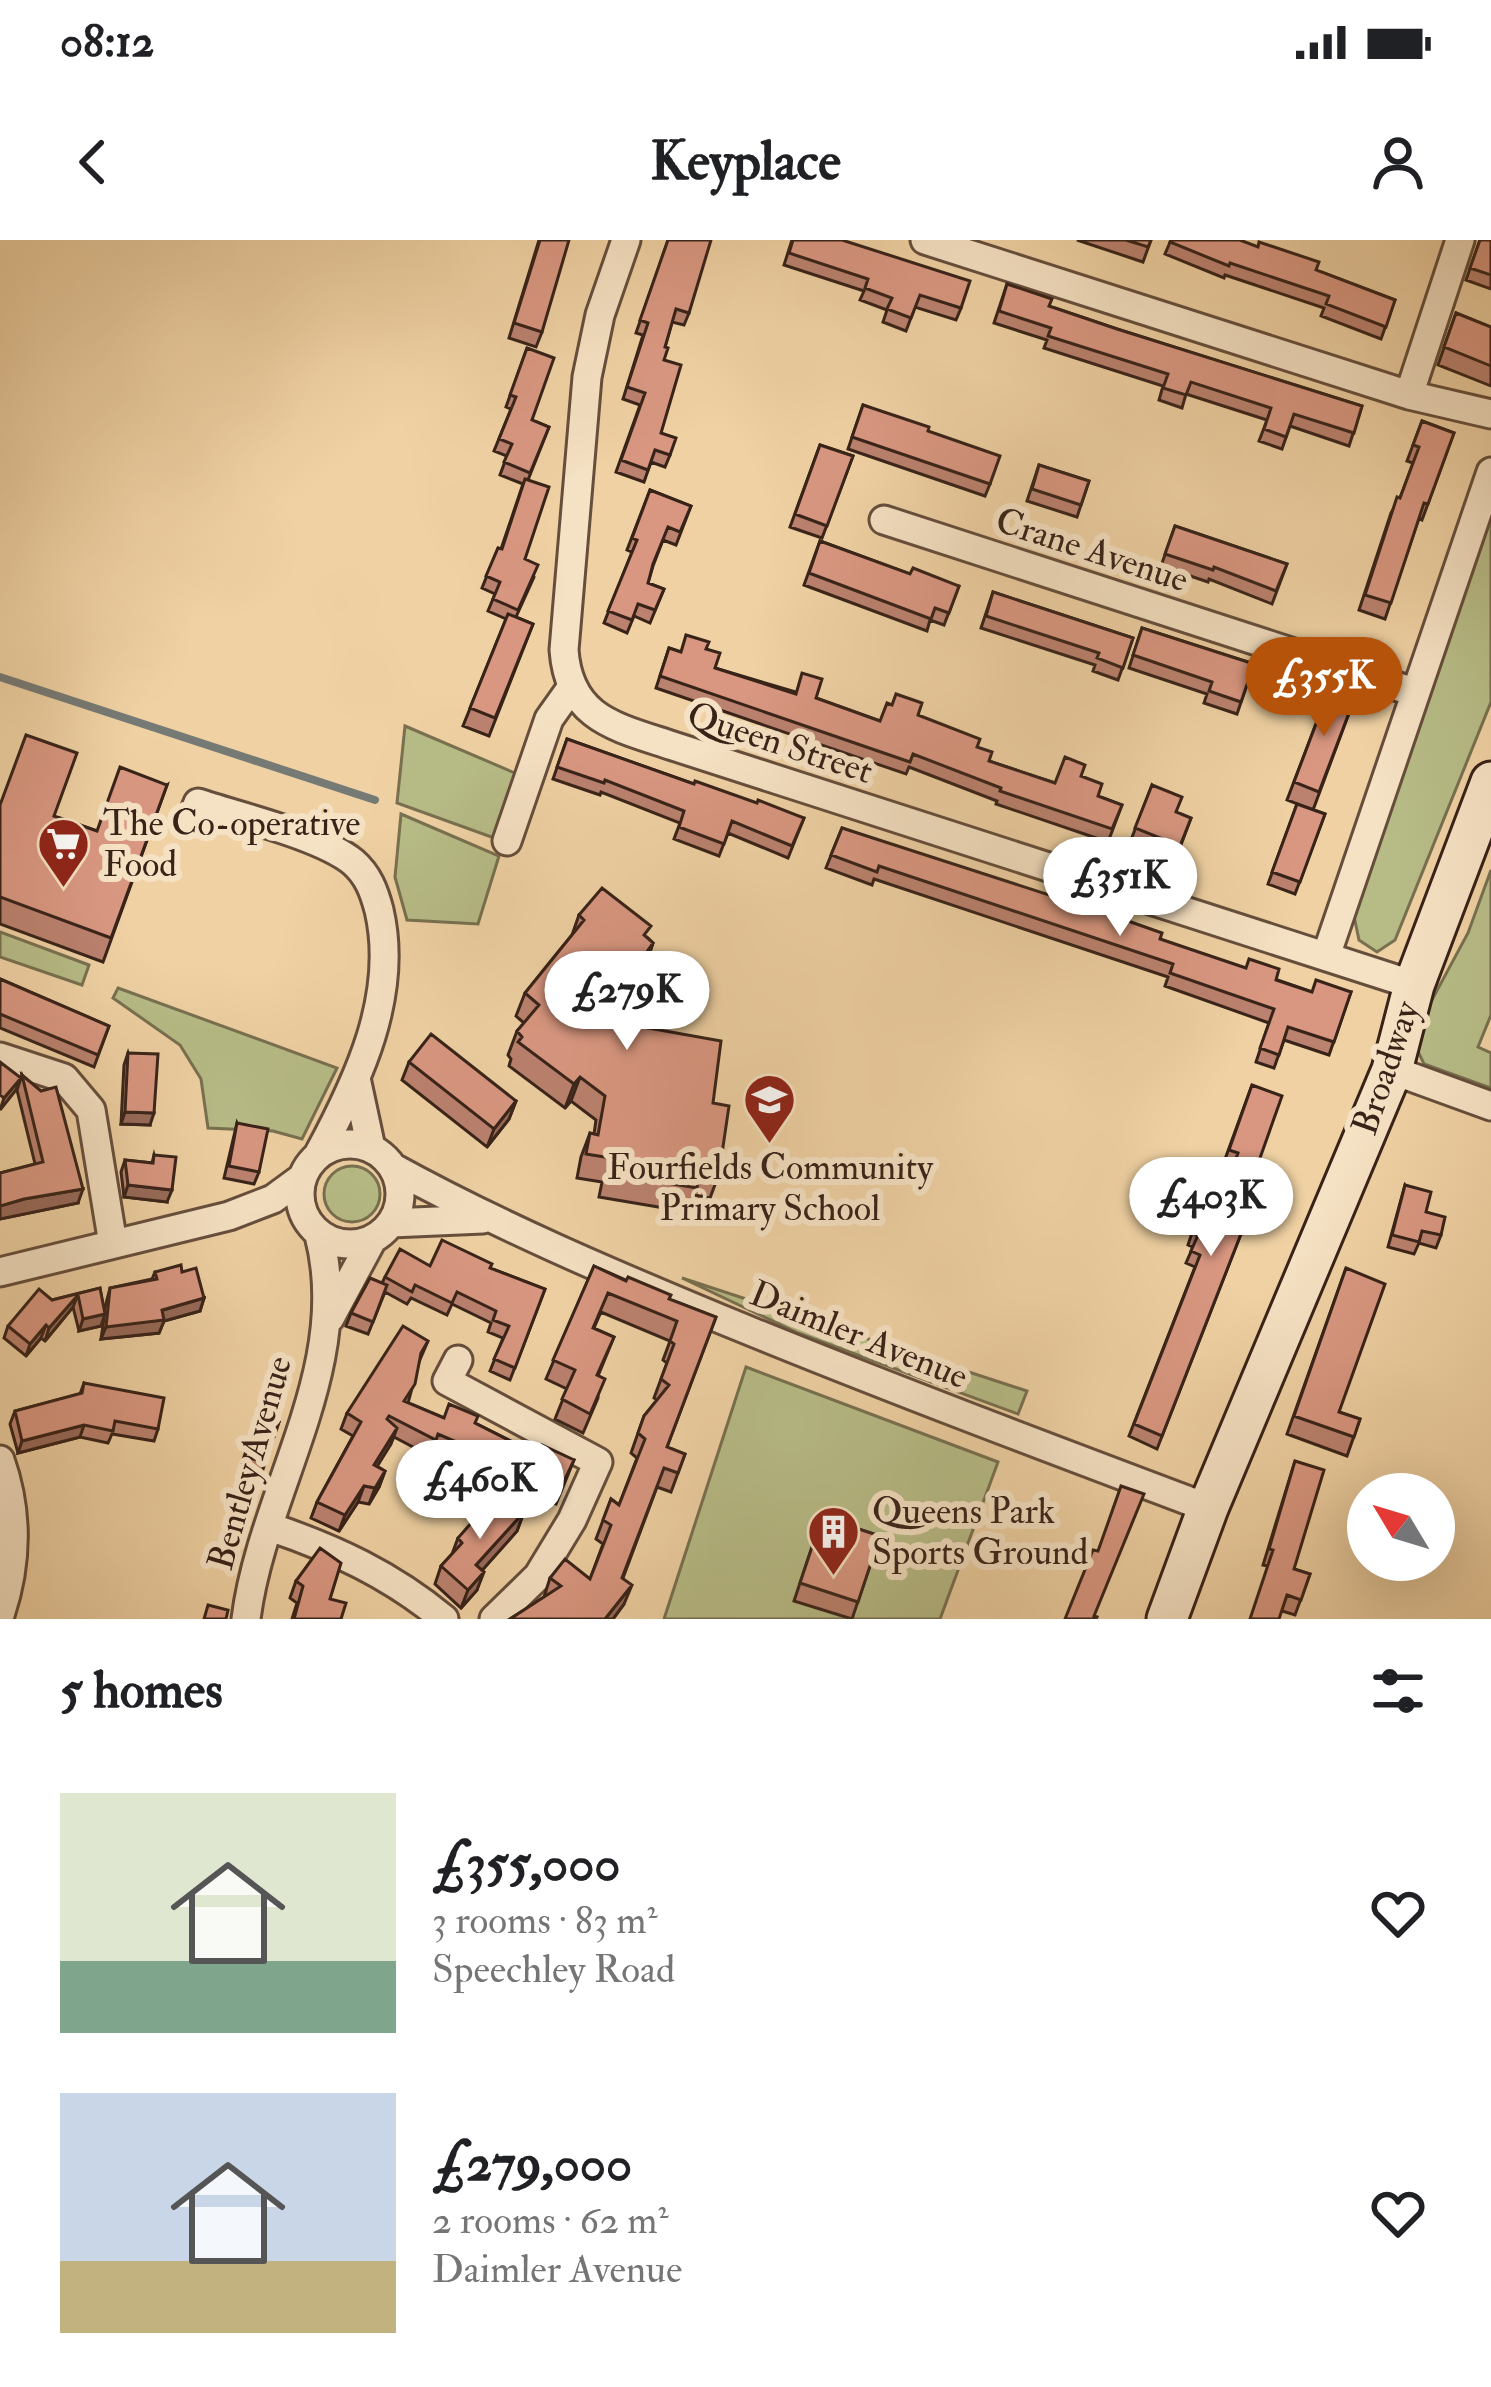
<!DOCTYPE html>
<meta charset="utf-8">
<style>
:root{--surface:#fff;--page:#f2f2f2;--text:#202124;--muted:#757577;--accent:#b45309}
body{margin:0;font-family:"IM FELL Double Pica",serif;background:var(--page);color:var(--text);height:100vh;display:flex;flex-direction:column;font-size:45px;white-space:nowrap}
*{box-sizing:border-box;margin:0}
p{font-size:39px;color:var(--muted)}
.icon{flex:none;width:66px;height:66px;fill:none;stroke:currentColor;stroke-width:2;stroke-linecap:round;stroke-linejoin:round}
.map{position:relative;height:1379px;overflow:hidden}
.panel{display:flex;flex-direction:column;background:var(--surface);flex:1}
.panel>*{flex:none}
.needle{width:78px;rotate:308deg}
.buttons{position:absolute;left:1347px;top:1233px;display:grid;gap:24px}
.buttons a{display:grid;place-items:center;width:108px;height:108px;border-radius:50%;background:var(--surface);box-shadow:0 12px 48px #0002;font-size:60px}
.price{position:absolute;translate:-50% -102px;padding:0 27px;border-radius:42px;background:#fff;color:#222;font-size:39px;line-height:78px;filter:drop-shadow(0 3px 6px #0008)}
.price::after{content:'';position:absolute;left:50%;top:72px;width:36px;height:27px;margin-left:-18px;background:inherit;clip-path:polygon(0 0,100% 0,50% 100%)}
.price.on{background:var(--accent);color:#fff}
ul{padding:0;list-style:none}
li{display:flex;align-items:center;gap:36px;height:300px;padding:0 60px}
li span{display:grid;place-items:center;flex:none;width:336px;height:240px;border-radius:0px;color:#555}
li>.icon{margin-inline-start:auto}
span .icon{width:144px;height:144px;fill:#fffc;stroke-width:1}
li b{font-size:51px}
h2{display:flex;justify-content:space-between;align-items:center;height:144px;padding:0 60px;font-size:51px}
.status{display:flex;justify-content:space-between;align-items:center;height:84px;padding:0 60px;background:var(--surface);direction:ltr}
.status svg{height:33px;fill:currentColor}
header{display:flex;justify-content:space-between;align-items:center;height:156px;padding:0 60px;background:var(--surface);font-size:54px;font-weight:700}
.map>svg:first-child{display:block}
.green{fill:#b7bc87;stroke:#787050;stroke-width:3}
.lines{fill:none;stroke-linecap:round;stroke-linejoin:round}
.stream{stroke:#767a75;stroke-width:8}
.minor-casing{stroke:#664e3c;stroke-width:33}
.secondary-casing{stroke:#382319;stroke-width:45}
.minor{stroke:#f5e1c3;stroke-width:27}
.secondary{stroke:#f5e1c3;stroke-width:39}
.wall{fill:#bb826f;stroke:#382319;stroke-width:3}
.shaded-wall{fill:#986a5a;stroke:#382319;stroke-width:3}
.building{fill:#d99781;stroke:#382319;stroke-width:3}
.labels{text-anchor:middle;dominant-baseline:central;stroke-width:12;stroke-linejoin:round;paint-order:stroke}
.street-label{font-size:36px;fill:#382319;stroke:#f5e1c3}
.poi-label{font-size:36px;fill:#382319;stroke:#f5e1c3;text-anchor:start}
</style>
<div class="status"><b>08:12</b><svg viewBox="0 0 49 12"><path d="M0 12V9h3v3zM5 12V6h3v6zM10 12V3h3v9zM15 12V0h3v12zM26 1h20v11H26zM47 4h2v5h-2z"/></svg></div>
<header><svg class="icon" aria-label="back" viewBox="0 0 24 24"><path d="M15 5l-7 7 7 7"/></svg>Keyplace<svg class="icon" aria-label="person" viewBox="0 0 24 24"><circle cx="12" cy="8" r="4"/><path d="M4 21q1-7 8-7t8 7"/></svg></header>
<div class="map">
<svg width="1491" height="1379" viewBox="0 0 1491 1379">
<rect width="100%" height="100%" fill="#efd1a3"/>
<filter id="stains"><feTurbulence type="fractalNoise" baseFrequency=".00167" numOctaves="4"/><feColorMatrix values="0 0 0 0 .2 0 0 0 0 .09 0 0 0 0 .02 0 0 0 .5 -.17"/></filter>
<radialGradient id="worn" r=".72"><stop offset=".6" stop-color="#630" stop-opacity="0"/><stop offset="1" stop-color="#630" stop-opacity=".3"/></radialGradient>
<path class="green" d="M1491,270V462L1395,700L1377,712L1359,700L1354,676Z
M405,486L515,533L497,599L397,563Z
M401,574L499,616L478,684L407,680L395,637Z
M1491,630V775L1478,807L1491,813V848L1424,824L1415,805L1427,769L1468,693Z
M0,692L89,725L82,745L0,717Z
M118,748L337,828L302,899L273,891L208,888L201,839L180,805L113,758Z
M324 954a28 28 0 1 1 56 0a28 28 0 1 1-56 0Z
M682,1038L1027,1151L1018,1174L798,1093Z
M746,1127L998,1222L940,1379H664Z"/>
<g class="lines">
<path class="stream" d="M0,437L375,560"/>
<defs>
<path id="minor" d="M626,0L600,75L587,137L564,410C569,479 616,487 673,506L1414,745
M925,0L1409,155L1491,174
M1409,155L1460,0
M884,280L1414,452
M191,580L198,563C240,577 321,596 353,622C368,635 374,651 379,670C399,755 358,841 318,915
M507,601L549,479L571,448
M1326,716L1491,232
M0,817L64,838L91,870L113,1004
M1392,830L1491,866
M356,838L371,908
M300 954a50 50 0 1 1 100 0a50 50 0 1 1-100 0Z
M392,927C499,986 610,1033 723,1080C884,1146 1046,1207 1208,1268
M391,983L483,979
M0,1032L229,976L273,959L303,937
M330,1078L372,1000
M458,1120L447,1141L598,1222L572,1280L538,1336L494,1379
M0,1220C18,1271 17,1324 0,1375
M270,1287C335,1309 391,1335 444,1379
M246,1379C262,1251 354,1128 319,995"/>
<path id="secondary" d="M1167,1379L1208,1268L1392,830L1414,745L1491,542"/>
</defs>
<use href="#minor" class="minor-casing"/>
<use href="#secondary" class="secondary-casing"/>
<use href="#minor" class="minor"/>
<use href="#secondary" class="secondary"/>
</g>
<path class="wall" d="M539,0L542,92L536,107L509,98Z
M668,0L689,73L684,85L672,82L665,107L661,193L670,215L665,227L651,222L644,242L616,232L640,165L623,159L643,95L636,93Z
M792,0L961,68L956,80L915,67L906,91L883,82L887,70L860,60L864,51L784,25Z
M1077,0H1151L1143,22Z
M1171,0L1316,30L1395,60L1381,99L1321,76L1324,68L1225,35L1224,38L1165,14Z
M1480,0H1491V49L1466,40Z
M1007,44L1049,66L1117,89L1362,166L1349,206L1290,186L1282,209L1259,201L1267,180L1186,154L1182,168L1159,160L1163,146L1044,108L1047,100L994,83Z
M1456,73L1491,87V146L1438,125Z
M527,108L532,180L549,187L528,240L525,319L534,337L516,377L533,384L489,496L463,486L506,379L488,371L495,354L482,348L498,308L501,309L523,244L500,235L507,216L494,211L511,169L506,167Z
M863,165L928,191L990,244L985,256L848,209Z
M1422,181L1454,193L1422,280L1419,278L1385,379L1359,370L1391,273L1400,258L1413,223L1407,221Z
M820,205L853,216L822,298L790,287Z
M1039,225L1089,241L1077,277L1027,261Z
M650,250L691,266L676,305L663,300L653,326L648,343L664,349L650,383L634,376L627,393L604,383L632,312L627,310Z
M1175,286L1287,324L1272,364L1209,339L1208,342L1161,326Z
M820,301L910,334L959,346L944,385L930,380L927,391L804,345Z
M993,352L1133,398L1118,440L1093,431L1095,425L981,388Z
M1142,388L1254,424L1237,474L1204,463L1207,454L1129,428Z
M669,408L681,412L706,409L715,428L816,458L880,481L918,475L977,507L989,521L1055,543L1081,536L1098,556L1122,565L1108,602L996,564L997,561L909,527L906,534L656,448Z
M1330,447L1355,457L1313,570L1287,560Z
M567,499L694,544L804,578L788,618L728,593L719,616L674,599L680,583L601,552L600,555L553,539Z
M167,545L103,722L0,684V565L54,576L97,591Z
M1152,545L1176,572L1191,578L1176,618L1131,600Z
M1297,564L1325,574L1295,654L1268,644Z
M842,588L1312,752H1351L1329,815L1284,800L1274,828L1256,822L1269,783L1165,746L1168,737L874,639L872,645L826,628Z
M579,675L647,697L653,703L640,741L649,748L646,758L654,765L646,788L713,863L719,934L710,958L694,955L688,972L599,957L602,942L577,938L581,917L590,893L594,894L596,880L571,861L565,868L509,826L511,819L508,815L517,791L524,783L516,776L525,753L572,695Z
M0,739L109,786L94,827L0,788Z
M128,813L150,885L121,884L124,825Z
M409,822L516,861L509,879L487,907L402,840Z
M22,835L78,963L0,979V933L35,924L17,850Z
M1252,845L1255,932L1264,935L1157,1209L1129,1196L1195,1027L1186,1023L1193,1007L1188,1005L1192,993L1214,977L1234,926L1224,922Z
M237,883L259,932L254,944L224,938Z
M154,915L167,962L124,957L121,932L125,920L152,923Z
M1405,945L1426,972L1441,995L1436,1008L1419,1003L1414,1014L1388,1007Z
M430,1026L490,1028L545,1049L510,1140L490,1131L503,1098L488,1092L491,1083L452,1064L447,1075L411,1058L407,1064L385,1052L368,1094L346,1086L351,1073L382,1043L385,1037Z
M594,1026L669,1059L716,1077L667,1207L685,1214L671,1252L657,1247L623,1338L624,1364L613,1379H510L544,1357L550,1338L590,1339L603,1304L596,1299L611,1259L619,1265L637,1218L631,1213L644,1176L657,1160L654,1158L667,1123L663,1120L670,1101L601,1072L594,1088L614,1097L598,1136V1158L583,1193L555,1179L567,1149L546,1139Z
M1346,1028L1339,1172L1360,1179L1347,1216L1287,1194Z
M155,1032H182L204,1058L200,1071L164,1081L159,1093L101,1099L104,1078L101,1086L79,1091L73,1067L45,1101L41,1098L26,1116L4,1098L8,1086L52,1060L100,1048L104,1071L110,1048L152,1039Z
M428,1101L419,1122L408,1163L444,1178L475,1183L538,1215L574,1220L556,1264L513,1244L507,1255L476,1239L480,1230L432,1210L430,1216L394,1197L377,1226L385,1231L379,1247L369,1264L358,1262L339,1291L311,1278L317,1262L353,1196L341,1189L347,1173Z
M84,1143L158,1189L154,1201L112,1194L108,1203L80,1197L18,1213L10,1184L15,1171L80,1154Z
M259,1175L279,1182L261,1235L240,1228Z
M1295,1221L1294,1329L1310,1334L1295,1375L1282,1371L1268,1326L1263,1325Z
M524,1272L517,1291L482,1330L477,1350L461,1368L435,1344L441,1326L452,1314L458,1298L495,1273Z
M822,1277L880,1296L852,1379L794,1361Z
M296,1341L330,1359L341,1379H292L297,1363L290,1358Z"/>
<path class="shaded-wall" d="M653,703L638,748L628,762L641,720Z
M654,765L645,789L637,786Z
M580,837L571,861L565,868L574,844Z
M21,838L16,850L0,870L4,858Z
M516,861L509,879L487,907L494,889Z
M125,872L154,873L150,885L121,884Z
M128,945L172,950L167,962L124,957Z
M83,949L78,963L0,979V966L24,959Z
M78,1055L73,1067L45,1101L49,1088Z
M204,1058L200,1071L164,1081L159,1093L101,1099L106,1087Z
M105,1074L101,1086L79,1091L83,1079Z
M46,1085L41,1098L26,1116L30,1104Z
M84,1185L80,1197L18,1213L22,1201Z
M397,1188L391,1204L368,1241L374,1225Z
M385,1231L379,1247L369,1264L375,1248Z
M364,1246L358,1262L339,1291L345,1275Z
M524,1272L517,1291L470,1344L476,1325Z
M484,1332L477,1350L461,1368L468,1350Z
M632,1345L624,1364L613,1379H605Z"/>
<path class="building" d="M540,0H569L542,92L514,83Z
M668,0H711L689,73L676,69L665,107L668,108L664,120L681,125L661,193L676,198L670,215L655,210L648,230L621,220L645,153L627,147L648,83L640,80Z
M793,0H842L970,41L961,68L920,55L911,78L887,69L892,58L865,48L868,39L789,13Z
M1126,0H1151L1148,7Z
M1171,0H1240L1258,7L1259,2L1319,22L1316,30L1395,60L1386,87L1326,64L1329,56L1230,23L1229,26L1170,2Z
M1480,0H1491V35L1470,28Z
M1007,44L1052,59L1049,66L1117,89L1362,166L1354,193L1294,174L1286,197L1264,189L1271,168L1191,142L1186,155L1163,148L1168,134L1048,96L1051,88L999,71Z
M1456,73L1491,87V126L1444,107Z
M527,108L554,118L532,180L549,187L530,233L504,222L512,204L499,199L516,157L510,155Z
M863,165L929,187L928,191L1000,216L990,244L852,197Z
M1422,181L1454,193L1428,264L1424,263L1391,363L1365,355L1397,257L1400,258L1419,207L1413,205Z
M820,205L853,216L827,286L795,274Z
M1039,225L1089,241L1081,265L1032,249Z
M525,239L549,247L525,319L538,325L518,370L493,359L500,342L486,336L498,308L502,309Z
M650,250L691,266L680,292L668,287L653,324L648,343L664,349L655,370L638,364L632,380L608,371L637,300L632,298Z
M1175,286L1287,324L1276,351L1214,327L1213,330L1165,314Z
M820,301L910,334L913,328L959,346L949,373L935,368L931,379L809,333Z
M993,352L1133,398L1123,428L1097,418L1099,413L986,376Z
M508,374L533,384L495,478L470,468Z
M1142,388L1254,424L1241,462L1209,451L1212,442L1133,415Z
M686,395L709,402L706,409L720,413L715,428L796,454L802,433L822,439L816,458L880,481L887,463L892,465L896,454L922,463L918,475L980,499L977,507L992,512L989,521L1055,543L1065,517L1085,525L1081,536L1102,544L1098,556L1122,565L1112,589L1000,551L1001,548L913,514L910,522L660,436L669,408L681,412Z
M1330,447L1355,457L1319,552L1294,542Z
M26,495L77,513L54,576L97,591L120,527L167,545L111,698L0,657V565Z
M567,499L694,544L695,541L757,563L758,560L804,578L792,606L732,581L724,604L679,587L684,571L605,540L604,543L557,527Z
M1152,545L1182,557L1176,572L1191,578L1180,606L1135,588Z
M1297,564L1325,574L1300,642L1272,632Z
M842,588L1114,676L1162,693L1160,699L1246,728L1249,719L1279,729L1276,740L1312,752L1316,740L1351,752L1334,802L1288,787L1279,815L1260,808L1274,769L1170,733L1173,724L879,626L877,632L831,615Z
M602,648L651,686L644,695L653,703L641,720L646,724L637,738L649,748L643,755L654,765L637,786L721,801L713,863L729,866L719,934L700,931L697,948L608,933L611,918L586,914L590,893L598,895L605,856L580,837L574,844L518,802L522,797L517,791L539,765L525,753L584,680L579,675Z
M0,739L109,786L98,815L0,774Z
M431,794L516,861L494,889L409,822Z
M128,813L158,814L154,873L125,872Z
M0,822L21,838L4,858L0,855Z
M22,835L41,851L56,847L83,949L24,959L0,966V933L43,922Z
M1252,845L1282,856L1255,932L1264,935L1162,1196L1134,1184L1200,1015L1191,1011L1198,995L1192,993L1201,972L1214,977L1238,913L1229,910Z
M237,883L268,889L259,932L229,926Z
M154,915L176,917L172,950L128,945L125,920L153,923Z
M1405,945L1431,952L1426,972L1445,977L1441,995L1422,991L1419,1002L1392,995Z
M442,1000L492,1024L490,1028L545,1049L515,1128L494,1119L509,1086L493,1080L496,1071L457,1052L452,1063L415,1045L412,1052L385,1037L400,1009L430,1026Z
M181,1025L182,1032L196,1028L204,1058L162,1070L164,1080L106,1087L110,1048L157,1039L155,1032Z
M594,1026L626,1041L628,1037L671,1055L669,1059L716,1077L667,1207L685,1214L678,1233L664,1228L622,1338L632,1345L605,1379H510L561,1346L550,1338L565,1319L590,1339L611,1285L603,1280L611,1259L619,1265L645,1199L638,1193L644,1176L669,1145L661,1139L674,1104L670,1101L677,1081L608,1053L593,1088L614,1097L597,1135L605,1139L590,1174L562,1159L575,1130L553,1120Z
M1346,1028L1385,1044L1339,1172L1360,1179L1354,1197L1294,1176Z
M370,1038L387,1045L373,1082L351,1073Z
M100,1048L105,1074L83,1079L78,1055L49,1088L46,1085L30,1104L8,1086L39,1049L52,1060Z
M403,1086L428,1101L421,1113L415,1144L404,1161L444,1178L449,1164L478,1176L475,1183L538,1215L542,1205L574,1220L561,1248L518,1228L513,1239L482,1223L487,1215L438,1194L436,1200L389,1176L387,1179L397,1188L374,1225L385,1231L375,1248L364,1246L345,1275L317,1262L361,1182L347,1173Z
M84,1143L164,1158L158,1189L115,1181L113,1191L84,1185L22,1201L15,1171L82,1153Z
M259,1175L279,1182L265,1223L245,1216Z
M1295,1221L1324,1230L1294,1329L1310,1334L1301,1360L1287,1355L1279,1379H1250L1273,1310L1269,1309Z
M1121,1246L1144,1254L1094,1376L1097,1377L1096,1379H1065L1093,1310L1098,1311Z
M508,1258L524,1272L476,1325L484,1332L468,1350L441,1326L462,1303L458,1298L487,1265L495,1273Z
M822,1277L880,1296L858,1362L800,1343Z
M320,1308L341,1323L330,1359L346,1363L341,1379H294L303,1346L296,1341Z
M208,1365L228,1370L226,1379H204Z"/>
<defs>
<symbol id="supermarket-pin" viewBox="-11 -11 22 30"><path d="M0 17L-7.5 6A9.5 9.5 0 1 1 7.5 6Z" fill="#8f2418" stroke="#f5e1c3"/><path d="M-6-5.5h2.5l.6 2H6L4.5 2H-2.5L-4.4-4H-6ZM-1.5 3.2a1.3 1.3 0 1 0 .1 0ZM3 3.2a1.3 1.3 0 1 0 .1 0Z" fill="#fff"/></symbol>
<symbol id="school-pin" viewBox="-11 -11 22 30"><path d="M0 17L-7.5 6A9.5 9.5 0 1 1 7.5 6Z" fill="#8f2418" stroke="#f5e1c3"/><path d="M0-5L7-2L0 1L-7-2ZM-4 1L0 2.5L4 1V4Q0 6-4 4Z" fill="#fff"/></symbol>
<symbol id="building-pin" viewBox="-11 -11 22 30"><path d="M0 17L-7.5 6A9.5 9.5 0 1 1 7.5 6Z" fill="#8f2418" stroke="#f5e1c3"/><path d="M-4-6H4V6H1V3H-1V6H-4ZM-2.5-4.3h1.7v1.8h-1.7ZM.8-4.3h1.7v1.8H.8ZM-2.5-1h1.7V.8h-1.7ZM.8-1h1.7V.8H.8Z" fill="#fff"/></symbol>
</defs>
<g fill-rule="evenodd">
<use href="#supermarket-pin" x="34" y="574" width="59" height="81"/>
<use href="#school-pin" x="740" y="830" width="59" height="81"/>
<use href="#building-pin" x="804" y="1262" width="59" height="81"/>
</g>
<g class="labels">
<g class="street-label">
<text transform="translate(1092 310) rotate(18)">Crane Avenue</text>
<text transform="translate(780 503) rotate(18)">Queen Street</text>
<text transform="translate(1386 828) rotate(-71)">Broadway</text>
<text transform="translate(859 1095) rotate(22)">Daimler Avenue</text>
<text transform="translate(250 1223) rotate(-74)">Bentley Avenue</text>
</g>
<g class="poi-label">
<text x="103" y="583">The Co-operative<tspan x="103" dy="41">Food</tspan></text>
<text x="770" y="927" text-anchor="middle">Fourfields Community<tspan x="770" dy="41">Primary School</tspan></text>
<text x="872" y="1271">Queens Park<tspan x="872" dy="41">Sports Ground</tspan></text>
</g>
</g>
<rect width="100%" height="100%" filter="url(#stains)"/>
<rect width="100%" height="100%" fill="url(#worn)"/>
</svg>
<div class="buttons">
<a><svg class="needle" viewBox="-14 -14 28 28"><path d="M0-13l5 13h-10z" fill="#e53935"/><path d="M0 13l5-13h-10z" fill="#757577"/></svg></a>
</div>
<b class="price on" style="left:1324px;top:499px">£355K</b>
<b class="price" style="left:1120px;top:699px">£351K</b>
<b class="price" style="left:627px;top:813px">£279K</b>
<b class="price" style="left:1211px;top:1019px">£403K</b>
<b class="price" style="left:480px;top:1302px">£460K</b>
</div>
<section class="panel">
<h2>5 homes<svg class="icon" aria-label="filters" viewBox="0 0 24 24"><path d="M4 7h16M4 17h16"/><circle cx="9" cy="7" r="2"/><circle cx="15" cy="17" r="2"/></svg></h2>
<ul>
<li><span style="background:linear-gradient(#dfe7d0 70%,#7fa58c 0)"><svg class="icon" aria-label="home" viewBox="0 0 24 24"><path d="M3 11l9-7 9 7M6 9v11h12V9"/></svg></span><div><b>£355,000</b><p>3 rooms · 83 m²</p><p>Speechley Road</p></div><svg class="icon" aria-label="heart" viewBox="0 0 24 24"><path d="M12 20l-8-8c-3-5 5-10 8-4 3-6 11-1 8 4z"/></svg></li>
<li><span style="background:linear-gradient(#c9d6e8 70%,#c2b280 0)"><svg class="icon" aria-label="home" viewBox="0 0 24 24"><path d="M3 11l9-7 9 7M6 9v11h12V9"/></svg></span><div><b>£279,000</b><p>2 rooms · 62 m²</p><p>Daimler Avenue</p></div><svg class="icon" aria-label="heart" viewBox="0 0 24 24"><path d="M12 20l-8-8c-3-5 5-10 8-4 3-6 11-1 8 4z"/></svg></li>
</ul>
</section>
